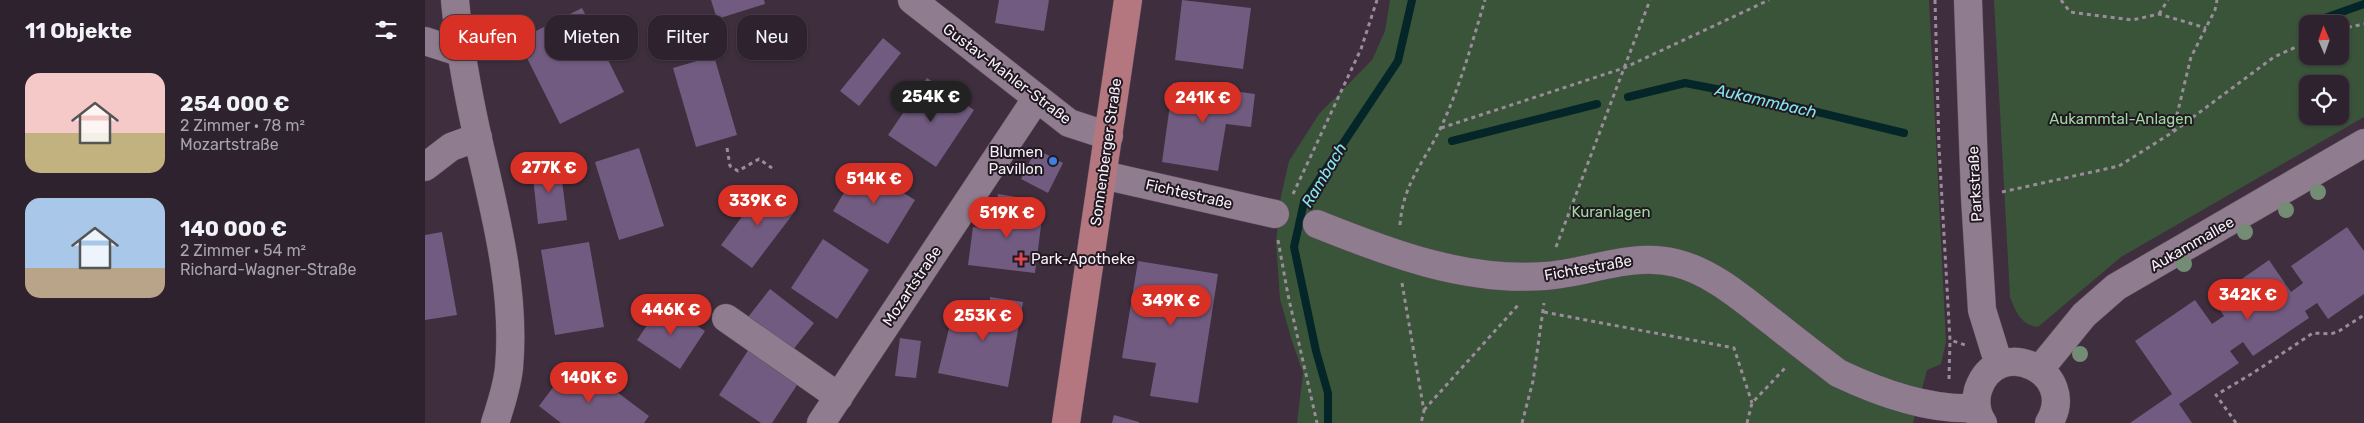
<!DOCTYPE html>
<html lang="de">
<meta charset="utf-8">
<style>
:root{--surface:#2e222e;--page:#3a2f3a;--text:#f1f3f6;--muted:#a7a4aa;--line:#493f4a;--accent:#d93025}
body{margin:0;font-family:Rubik,sans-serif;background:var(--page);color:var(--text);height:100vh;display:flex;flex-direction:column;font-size:19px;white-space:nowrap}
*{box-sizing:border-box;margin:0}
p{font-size:16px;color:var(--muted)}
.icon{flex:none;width:28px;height:28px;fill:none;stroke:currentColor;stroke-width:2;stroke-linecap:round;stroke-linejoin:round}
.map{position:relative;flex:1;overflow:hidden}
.details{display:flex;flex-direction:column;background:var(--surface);width:425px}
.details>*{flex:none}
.hud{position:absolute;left:15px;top:15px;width:475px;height:45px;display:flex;gap:10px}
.needle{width:32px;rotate:358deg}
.tools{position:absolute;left:1874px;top:15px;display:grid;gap:10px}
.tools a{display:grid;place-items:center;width:50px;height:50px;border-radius:10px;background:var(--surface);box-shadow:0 1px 4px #0004,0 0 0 1px var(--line);font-size:25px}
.price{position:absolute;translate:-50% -42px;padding:0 11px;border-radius:18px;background:var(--accent);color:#fff;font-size:16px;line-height:32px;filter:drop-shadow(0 1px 2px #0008)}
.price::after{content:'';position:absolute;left:50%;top:30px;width:15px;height:11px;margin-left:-8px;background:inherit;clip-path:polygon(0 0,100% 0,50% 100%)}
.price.selected{background:#222;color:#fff}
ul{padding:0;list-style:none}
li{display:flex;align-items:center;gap:15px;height:125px;padding:0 25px}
li span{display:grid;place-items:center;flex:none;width:140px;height:100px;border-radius:15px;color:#555}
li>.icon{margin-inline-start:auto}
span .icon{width:60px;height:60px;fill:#fffc;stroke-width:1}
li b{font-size:21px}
h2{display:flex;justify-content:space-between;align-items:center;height:60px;padding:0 25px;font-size:21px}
.chip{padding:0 18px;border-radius:15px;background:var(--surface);box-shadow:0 1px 4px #0004,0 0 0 1px var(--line);font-size:18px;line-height:45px}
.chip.selected{background:var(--accent);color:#fff}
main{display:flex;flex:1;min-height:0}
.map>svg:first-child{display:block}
.green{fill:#395439;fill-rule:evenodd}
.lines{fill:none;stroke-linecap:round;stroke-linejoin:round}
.stream{stroke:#042629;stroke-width:8}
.building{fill:#715b80}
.minor-casing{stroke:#5b4d5c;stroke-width:29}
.major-casing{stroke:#5b4d5c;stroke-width:29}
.path{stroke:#9a8c9a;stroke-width:3;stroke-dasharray:4 4;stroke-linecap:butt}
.minor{stroke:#8f7c8f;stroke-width:28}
.major{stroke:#b5777f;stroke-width:28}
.tree{fill:#748b74}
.shop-dot{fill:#3f7fe0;stroke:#201920;stroke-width:2}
.health-dot{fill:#e0444e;stroke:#201920;stroke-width:2}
.labels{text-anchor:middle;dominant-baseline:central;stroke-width:4;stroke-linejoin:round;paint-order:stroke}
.street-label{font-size:15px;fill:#f9eef9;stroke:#201920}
.park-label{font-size:15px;fill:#a1d7a1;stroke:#201920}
.poi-label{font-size:15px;fill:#f9eef9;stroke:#201920;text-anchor:end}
.water-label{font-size:16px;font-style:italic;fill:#84e7f0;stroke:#201920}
</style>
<main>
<section class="details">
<h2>11 Objekte<svg class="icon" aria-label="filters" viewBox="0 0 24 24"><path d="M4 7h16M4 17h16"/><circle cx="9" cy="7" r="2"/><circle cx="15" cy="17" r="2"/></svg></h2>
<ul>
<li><span style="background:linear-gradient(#f6c9c9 60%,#c2b280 0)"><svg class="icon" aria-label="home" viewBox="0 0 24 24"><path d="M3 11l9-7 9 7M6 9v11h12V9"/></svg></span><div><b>254 000 €</b><p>2 Zimmer · 78 m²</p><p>Mozartstraße</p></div></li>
<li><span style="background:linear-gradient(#a9c7e8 70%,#b9a48a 0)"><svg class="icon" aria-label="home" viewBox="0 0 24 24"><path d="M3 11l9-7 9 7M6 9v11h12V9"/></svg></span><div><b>140 000 €</b><p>2 Zimmer · 54 m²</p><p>Richard-Wagner-Straße</p></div></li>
</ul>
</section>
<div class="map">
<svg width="1939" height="423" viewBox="0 0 1939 423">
<rect width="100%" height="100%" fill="#3e2e3e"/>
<path class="green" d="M965,0H1504L1521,342L1516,364L1502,370L1488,423H872L878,373L866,338L855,299L851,242L856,196L864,161L894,114L947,60L960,31Z
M1569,0H1939V117L1696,257L1613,327C1596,325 1591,312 1585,297ZM1882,24H1915V56H1882ZM1882,84H1915V116H1882Z"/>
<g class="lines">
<path class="stream" d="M1883,24L1939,4
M1203,97L1260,83L1322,95L1479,133
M1027,141L1172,104
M903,423V393L891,351L869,247L879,202L973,61L987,0"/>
</g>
<path class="building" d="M286,0H339L340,4L292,19Z
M574,0H624L619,31L570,23Z
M757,0L826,8L818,69L750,60Z
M157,8L199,92L135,124L93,40Z
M458,38L476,53L434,106L415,91Z
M289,56L312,135L271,147L248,68Z
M502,78L549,110L511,167L463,135Z
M748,83L830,94L826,127L801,124L793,171L737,162Z
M214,148L239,226L194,240L170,162Z
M611,149L638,163L623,193L596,179Z
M135,165L142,220L113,224L107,168Z
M435,166L490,200L463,244L408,211Z
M339,187L371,210L327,268L296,245Z
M573,194L598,198L596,215L617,218L610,273L543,265L548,227L568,229Z
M1922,227L1939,251V294L1903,319L1892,303L1880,311L1884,318L1828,356L1818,342L1805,351L1814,363L1754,404L1767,423H1705L1747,394L1710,341L1770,300L1787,324L1799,316L1788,299L1844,260L1866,292L1878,283L1866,266Z
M17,232L32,315L0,320V235Z
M398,239L444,270L412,319L366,288Z
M164,242L179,327L130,335L116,250Z
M713,261L793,274L773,403L725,396L731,363L697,358Z
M345,289L389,323L364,355L320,321Z
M565,297L598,302L583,387L513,373L530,304L565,311Z
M237,303L280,331L255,369L212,340Z
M475,338L496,341L491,378L470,376Z
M324,349L374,382L347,423H336L294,395Z
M141,370L173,393L180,383L224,416L219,423H136L114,406Z
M689,415L714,422V423H687Z"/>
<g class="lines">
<defs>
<path id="minor" d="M30,0C34,46 43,94 53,139C70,213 91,291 84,368C82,386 76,405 70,423
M487,0L644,123L684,136
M1543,0L1550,197L1557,310L1574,365
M0,41L37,53
M0,167L26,147L53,137
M678,175L850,214
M892,224C964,253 1040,282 1120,276C1164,273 1205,252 1251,263C1288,272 1320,301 1350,324C1371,341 1392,357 1413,373C1455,393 1505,411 1552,408
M301,318L414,397
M1615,369L1659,315L1691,287L1939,143
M396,423L611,99
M1558,423C1551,413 1550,401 1553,390C1572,333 1655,372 1624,423"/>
<path id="major" d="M641,423L703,0"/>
</defs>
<use href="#minor" class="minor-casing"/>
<use href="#major" class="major-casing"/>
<path class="path" d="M1510,0L1514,147L1525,340L1540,345
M1636,0L1645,12L1707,20L1734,14L1781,28
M1734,14L1743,0
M1915,29L1939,24
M1016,128L1199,68L1344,0
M1748,131L1766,57L1790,10L1792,0
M302,148L305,166L313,171L334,159L347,168
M1577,192L1694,166L1748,132L1849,57L1882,42
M868,194L936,49L952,0
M975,225C978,183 999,163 1016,127C1035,87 1047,43 1060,0
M853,240L863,295L892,423
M1131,247L1225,0
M977,283L999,411L996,423
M1119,312L1309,348L1327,403
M1524,379L1525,340
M999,410L1095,303
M1097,423L1108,381L1119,303
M1322,423L1327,403L1362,366
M1811,423L1791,395L1828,373L1888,333L1906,334L1914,331L1939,315"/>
<use href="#minor" class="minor"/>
<use href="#major" class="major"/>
</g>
<g class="tree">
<circle cx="1893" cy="192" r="8"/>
<circle cx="1861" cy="210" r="8"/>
<circle cx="1820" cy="232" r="8"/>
<circle cx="1759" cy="264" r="8"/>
<circle cx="1655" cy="354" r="8"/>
</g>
<circle class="shop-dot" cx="628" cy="161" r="5"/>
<path class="health-dot" d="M593.5 251.5h5v5h5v5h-5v5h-5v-5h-5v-5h5z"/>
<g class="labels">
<g class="street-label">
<text transform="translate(582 74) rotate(37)">Gustav-Mahler-Straße</text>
<text transform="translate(681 152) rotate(-82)">Sonnenberger Straße</text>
<text transform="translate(1550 184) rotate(-93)">Parkstraße</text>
<text transform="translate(764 194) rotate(13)">Fichtestraße</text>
<text transform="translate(1767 244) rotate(-30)">Aukammallee</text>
<text transform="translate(1163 268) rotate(-10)">Fichtestraße</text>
<text transform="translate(487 286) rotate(-56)">Mozartstraße</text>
</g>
<g class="park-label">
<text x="1696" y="119">Aukammtal-Anlagen</text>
<text x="1186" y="212">Kuranlagen</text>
</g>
<g class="poi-label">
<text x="618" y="152">Blumen<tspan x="618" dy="17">Pavillon</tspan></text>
<text x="606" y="259" text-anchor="start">Park-Apotheke</text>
</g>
<g class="water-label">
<text transform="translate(1341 101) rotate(13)">Aukammbach</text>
<text transform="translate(899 175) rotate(-59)">Rambach</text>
</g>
</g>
</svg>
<div class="tools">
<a><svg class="needle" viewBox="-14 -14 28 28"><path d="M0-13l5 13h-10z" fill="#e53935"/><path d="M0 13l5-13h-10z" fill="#a7a4aa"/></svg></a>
<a><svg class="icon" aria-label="locate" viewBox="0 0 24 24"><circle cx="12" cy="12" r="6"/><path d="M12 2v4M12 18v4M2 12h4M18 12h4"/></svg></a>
</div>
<b class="price selected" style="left:506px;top:123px">254K €</b>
<b class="price" style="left:778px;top:124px">241K €</b>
<b class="price" style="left:124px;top:194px">277K €</b>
<b class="price" style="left:449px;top:205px">514K €</b>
<b class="price" style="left:333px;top:227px">339K €</b>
<b class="price" style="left:582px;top:239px">519K €</b>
<b class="price" style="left:1823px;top:321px">342K €</b>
<b class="price" style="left:746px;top:327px">349K €</b>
<b class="price" style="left:246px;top:336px">446K €</b>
<b class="price" style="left:558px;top:342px">253K €</b>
<b class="price" style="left:164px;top:404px">140K €</b>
<div class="hud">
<a class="chip selected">Kaufen</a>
<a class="chip">Mieten</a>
<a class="chip">Filter</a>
<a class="chip">Neu</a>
</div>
</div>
</main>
